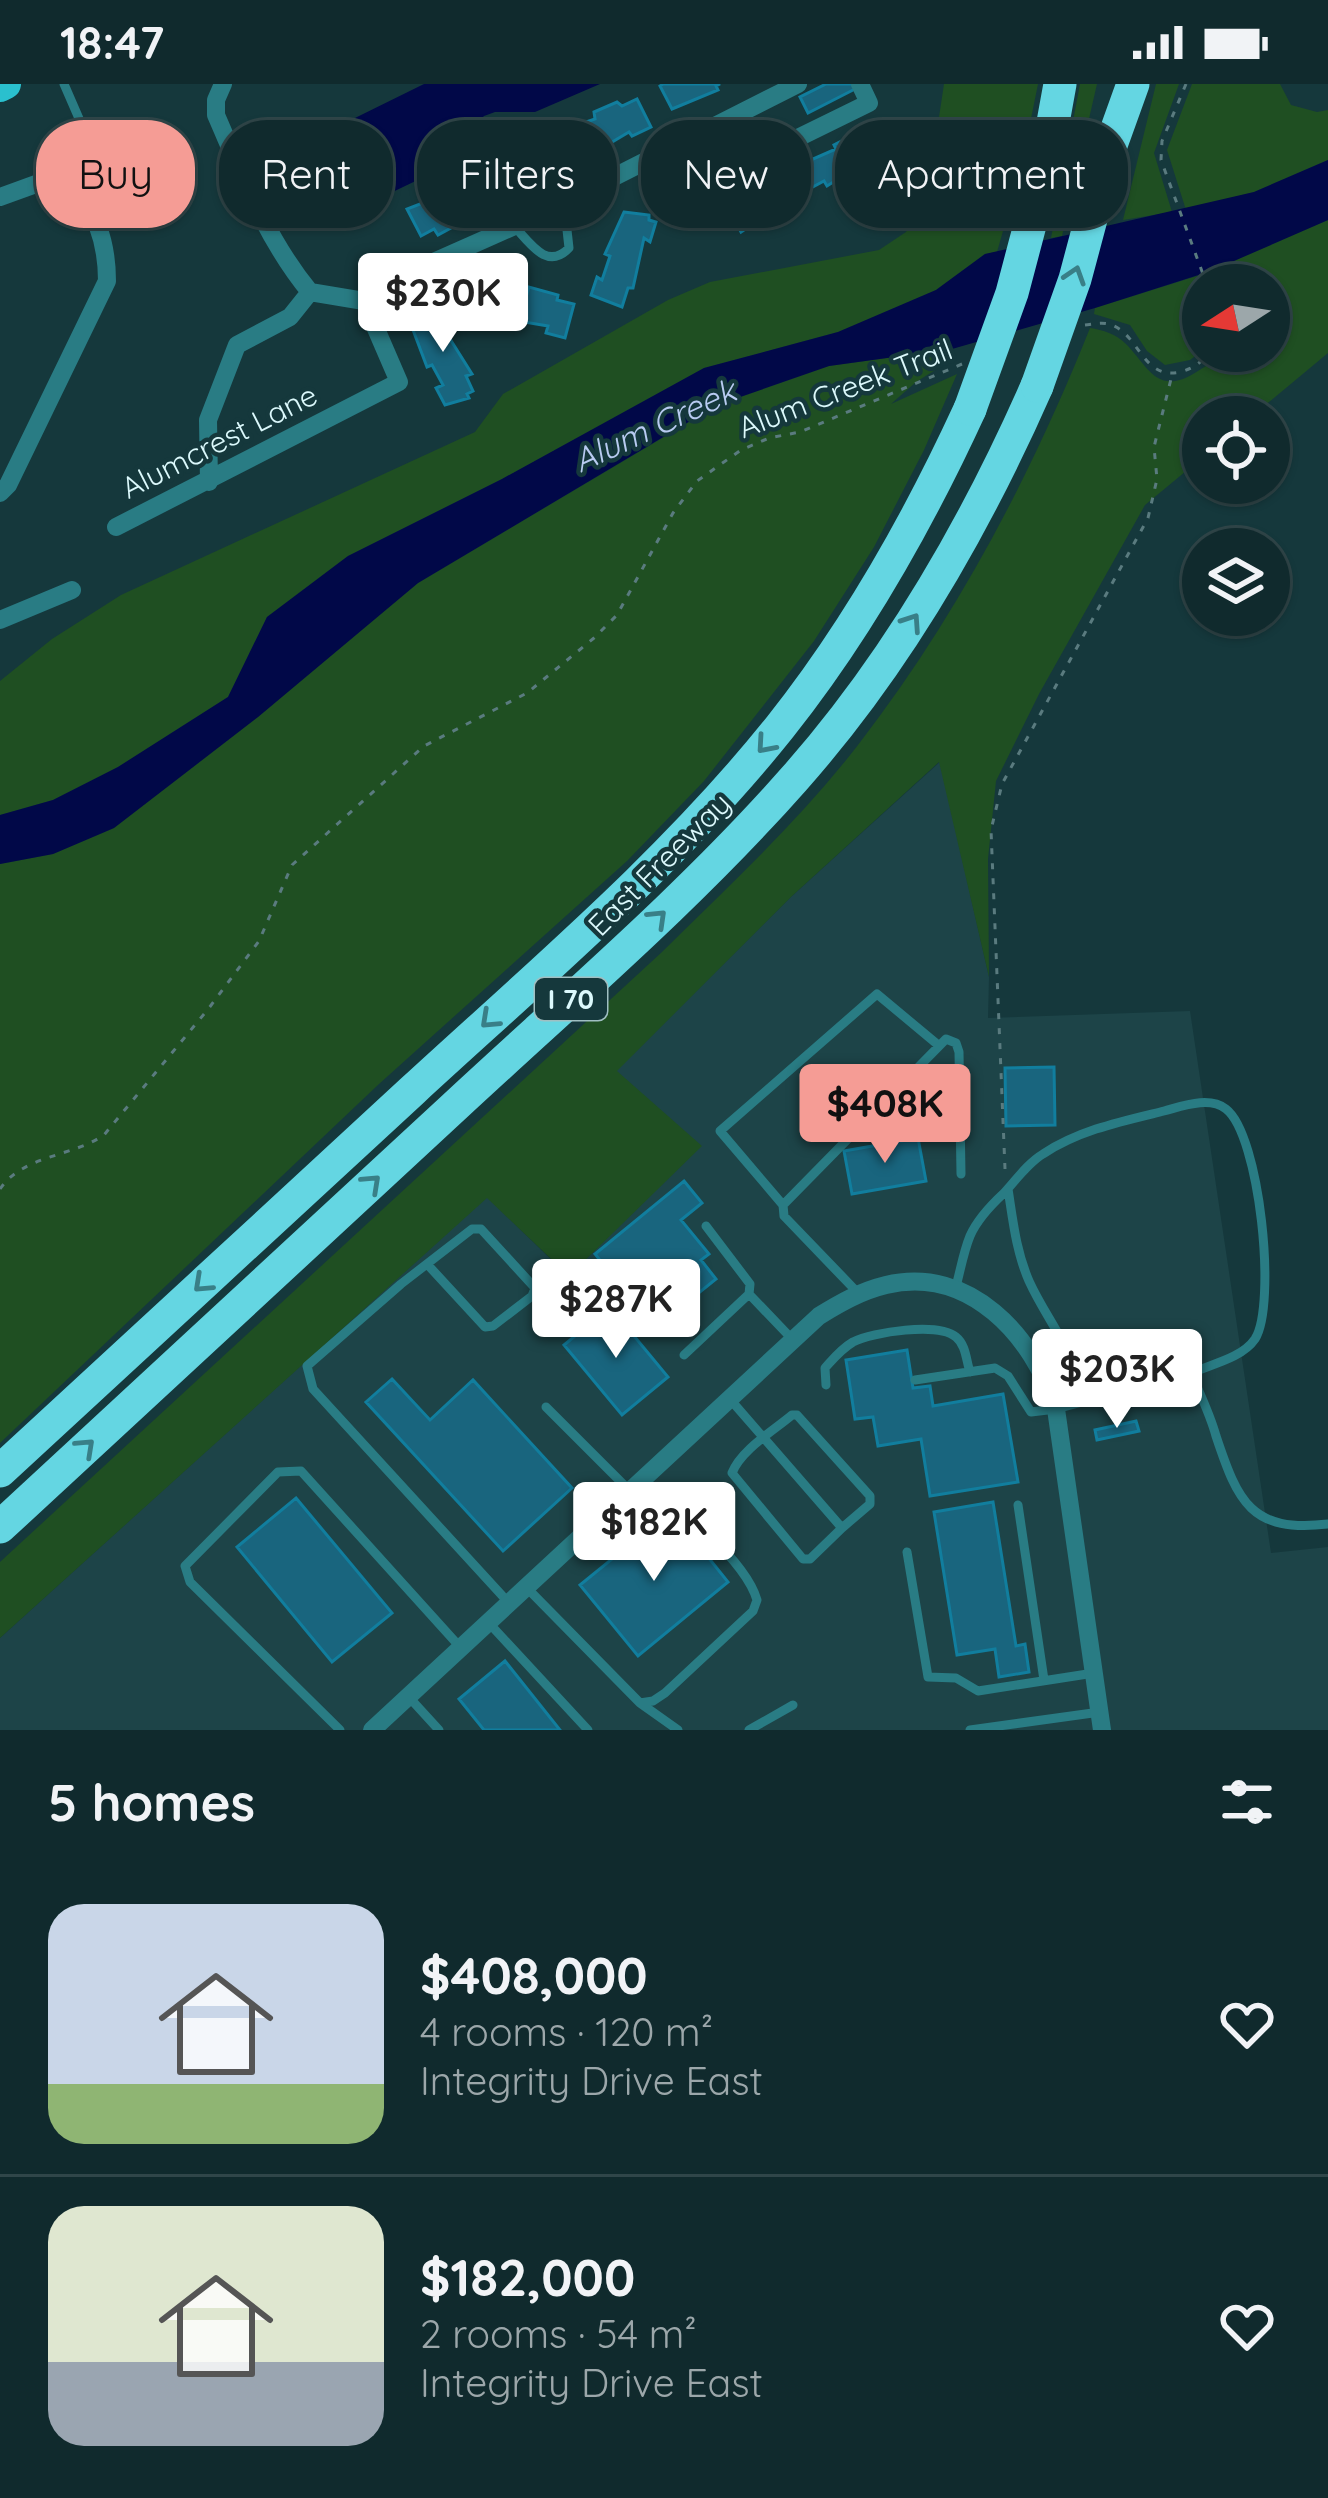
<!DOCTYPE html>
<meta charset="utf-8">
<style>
:root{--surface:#102a2d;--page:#1e3639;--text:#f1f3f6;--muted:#9ca7aa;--line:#304649;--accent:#f59c95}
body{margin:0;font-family:Quicksand,sans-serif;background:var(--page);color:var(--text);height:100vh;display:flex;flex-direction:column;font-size:45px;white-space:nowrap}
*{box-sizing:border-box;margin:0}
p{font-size:39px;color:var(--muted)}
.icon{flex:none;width:66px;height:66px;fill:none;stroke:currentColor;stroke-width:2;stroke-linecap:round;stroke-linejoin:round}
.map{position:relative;height:1646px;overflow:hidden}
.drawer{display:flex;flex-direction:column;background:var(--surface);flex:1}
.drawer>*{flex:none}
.hud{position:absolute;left:36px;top:36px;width:1257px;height:108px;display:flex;gap:24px}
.needle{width:78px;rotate:258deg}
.buttons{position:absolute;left:1182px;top:180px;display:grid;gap:24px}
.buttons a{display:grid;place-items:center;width:108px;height:108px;border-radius:50%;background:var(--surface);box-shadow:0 3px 9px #0004,0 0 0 3px var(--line);font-size:60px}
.price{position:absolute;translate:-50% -102px;padding:0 27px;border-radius:12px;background:#fff;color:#222;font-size:39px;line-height:78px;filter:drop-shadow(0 3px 6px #0008)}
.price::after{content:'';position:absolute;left:50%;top:72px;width:36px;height:27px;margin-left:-18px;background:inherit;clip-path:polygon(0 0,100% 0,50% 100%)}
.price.on{background:var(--accent);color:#111}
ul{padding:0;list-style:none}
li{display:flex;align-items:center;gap:36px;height:300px;padding:0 48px}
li+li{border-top:3px solid var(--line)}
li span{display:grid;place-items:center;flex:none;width:336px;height:240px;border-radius:36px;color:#555}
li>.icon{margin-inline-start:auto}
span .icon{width:144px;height:144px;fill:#fffc;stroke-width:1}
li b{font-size:51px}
h2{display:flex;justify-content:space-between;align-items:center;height:144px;padding:0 48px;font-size:51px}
.tag{padding:0 42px;border-radius:48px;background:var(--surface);box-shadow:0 3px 9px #0004,0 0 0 3px var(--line);font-size:42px;line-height:108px}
.tag.on{background:var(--accent);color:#111}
.status{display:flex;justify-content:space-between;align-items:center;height:84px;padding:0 60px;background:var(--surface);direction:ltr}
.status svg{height:33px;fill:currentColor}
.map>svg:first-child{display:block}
.built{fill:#1d4448}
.green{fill:#1f4f22}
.water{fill:#010848}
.building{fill:#19657e;stroke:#117e9e;stroke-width:3}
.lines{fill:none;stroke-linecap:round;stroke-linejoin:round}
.path{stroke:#5a7b7f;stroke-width:3;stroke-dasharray:6 9;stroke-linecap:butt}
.service{stroke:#297c84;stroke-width:9}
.minor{stroke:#297c84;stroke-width:18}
.primary{stroke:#2ac0ce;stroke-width:30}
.motorway{stroke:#64d6e2;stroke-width:33}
.motorway-bridge{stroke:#64d6e2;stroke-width:33}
.oneway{stroke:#397f87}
.labels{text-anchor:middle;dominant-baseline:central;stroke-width:9;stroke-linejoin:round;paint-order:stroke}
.shield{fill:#15383c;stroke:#a0bfc2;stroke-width:3}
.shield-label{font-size:27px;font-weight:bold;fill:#dcf9fc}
.street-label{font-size:30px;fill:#dcf9fc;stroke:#15383c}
.water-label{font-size:33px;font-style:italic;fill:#b8cbf1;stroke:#15383c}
</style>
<div class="status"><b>18:47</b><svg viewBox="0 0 49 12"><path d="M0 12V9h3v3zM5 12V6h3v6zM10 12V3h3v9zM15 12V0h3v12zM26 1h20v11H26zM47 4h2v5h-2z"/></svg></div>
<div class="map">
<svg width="1328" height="1646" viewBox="0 0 1328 1646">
<rect width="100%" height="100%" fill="#15383c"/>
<path class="built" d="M940,678L989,893L988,934L1190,927L1271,1469L1328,1463V1646H0V1554L487,1113L568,1192L616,987L792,812Z"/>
<path class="green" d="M944,0H1038L1021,84L997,168L985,170L936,206L838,248L704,284L502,395L348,472L267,533L228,613L118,683L53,716L0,731V597L52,555L121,511L475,348L503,310L668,216L710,198L879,166L906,148L926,119Z
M1080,0H1097L1062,152L1051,154Z
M1156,0H1179L1154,69L1172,128L1123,136Z
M1192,0H1280L1291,21L1317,28L1328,26V76L1254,108L1186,126L1167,66Z
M1328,136V269L1251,333H1203V373L1145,421L1039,610L996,697L988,775L989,893L939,678L792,812L617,987L702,1062L569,1192L487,1114L0,1554V1478L662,868C729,802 800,736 858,661C956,534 1031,392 1090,244C1103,246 1116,250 1126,260C1148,282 1157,314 1198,287C1208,281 1214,277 1220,267H1269V201H1216L1211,187Z
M1197,192L1203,207V266L1190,276L1165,281L1147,267L1130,241L1094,230L1095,224Z
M952,265L953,275L916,298L891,320L957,290L924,366L874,463L814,557L704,697L627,777L379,1000L0,1359V780L53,770L114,744L258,633L418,499L718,321L829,282Z"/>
<path class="water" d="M424,0H600L535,28H495L484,32L473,43L462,68L451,80L378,115C351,112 330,75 339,49L355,34Z
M1328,76V136L1211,187L1095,224L952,265L829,282L717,321L418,499L258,633L114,744L53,770L0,780V731L53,716L118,683L228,613L267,533L348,472L502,395L704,284L838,248L936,206L985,170L1254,108Z"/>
<path class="building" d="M663,0H720L716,2L718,6L672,25L660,2Z
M826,0H852L855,5L808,29L800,13Z
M637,15L651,43L632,52L629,48L587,73L584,71L567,78L554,49L595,35L594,28L617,18L622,22Z
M746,41L754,56L708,80L700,65Z
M874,46L888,73L873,81L870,75L827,102L824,97L809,105L797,82L836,65L834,61L861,47L860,53Z
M539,79L547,94L543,96L545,101L538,105L540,109L517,121L514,117L504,122L495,102L504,97L502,93Z
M784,92L798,118L779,128L776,124L741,148L727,122L764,96L766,101Z
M460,96L475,124L461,132L464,137L438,151L434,145L421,152L407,125L446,110L443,105Z
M624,128L649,131V136L656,138L650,158L644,154L633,204H628L622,223L591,211L597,193L602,196L610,172L605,170Z
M487,193L507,199L504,204L527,210L529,203L558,211L557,216L574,220L565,254L546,249L548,242L494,233L496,228L480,224Z
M442,222L453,243L445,247L472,290L466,292L473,307L467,310L469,314L445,321L436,304L443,301L432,281L427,283L410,238Z
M1054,983L1055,1041L1006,1042L1005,984Z
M918,1054L926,1097L852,1110L844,1067Z
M684,1097L702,1119L681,1136L709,1170L701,1176L716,1195L664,1237L652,1222L643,1229L595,1170Z
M610,1223L668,1293L622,1331L564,1261Z
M907,1266L913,1304L930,1302L933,1322L1003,1310L1018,1398L930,1412L921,1355L878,1362L873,1333L855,1335L846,1276Z
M392,1295L430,1336L473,1296L572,1404L503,1467L366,1318Z
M1136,1337L1139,1347L1097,1356L1095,1346Z
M296,1414L392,1529L332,1578L237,1463Z
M993,1418L1016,1562L1025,1560L1029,1588L999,1593L995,1565L957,1571L934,1428Z
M671,1427L728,1498L638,1572L580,1501Z
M505,1577L560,1646H484L459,1615Z"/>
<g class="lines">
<path class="path" d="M1186,0L1162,57L1161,76L1207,201
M1085,241C1095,240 1104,237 1114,242C1140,254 1144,296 1180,288C1195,284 1201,278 1211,267
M1005,1085L991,746L1002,700L1148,434L1157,395L1154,363L1172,291
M0,1105C23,1071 72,1073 104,1051L209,924L259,857L292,781L424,662L527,609L594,554L617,531L673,429L697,397L741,366L769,354L800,348L962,280"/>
<path class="service" d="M64,0L84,46L68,95
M514,142C530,159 547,187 569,164L567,146L555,124
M1008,1105C1013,1137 1016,1167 1029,1197C1049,1241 1077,1266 1080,1318
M783,1121L720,1047L877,910L937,960
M706,1142L750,1200L749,1210
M427,1180L485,1243L493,1242L532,1212L535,1204L481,1145H472L401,1200L307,1282L313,1305L508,1518
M955,1206C960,1189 963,1169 970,1152C977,1136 991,1121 1004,1109C1016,1096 1028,1079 1043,1070C1079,1046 1123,1037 1164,1027C1183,1022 1209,1012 1226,1025C1260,1051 1277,1221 1255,1255C1242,1274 1212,1280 1191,1289C1200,1310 1210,1330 1216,1352C1238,1418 1251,1449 1328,1440
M859,1210L784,1132L783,1121L946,955L956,959L959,968L961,1090
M684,1271L749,1210L793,1256
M915,1296L995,1284L1008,1292L1031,1328L1056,1325L1191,1289
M826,1301L825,1284C834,1274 841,1265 853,1258C873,1248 938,1238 956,1253C966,1261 966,1276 970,1288
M729,1314L842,1444L810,1475H803L732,1389C741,1366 773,1347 792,1331H797L870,1412V1420L842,1444
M546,1323L629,1406
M1018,1421L1044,1596
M907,1468L928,1593L956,1594L978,1607L1094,1589
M525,1502L640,1619L653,1617L665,1609L753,1527L757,1516C745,1475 676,1420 641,1396
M487,1537L588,1646
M407,1611L439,1646
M640,1619L678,1646
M340,1646L190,1498L185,1482L278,1388L301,1387L460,1563
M749,1646L793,1621
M970,1646L1100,1628"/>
<path class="minor" d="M223,0L216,16V31C243,93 267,156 310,208L364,217
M680,59L704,100L869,19L860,0
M0,113L47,96L68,95C95,125 107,156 107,197L8,401L0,409
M364,217L420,184L537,132L798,0
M209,398L208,336L237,261L290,233L310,208
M116,443L399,298L364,217
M0,536L72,506
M372,1646L819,1232C840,1219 861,1207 886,1201C969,1181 1034,1252 1056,1325L1102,1646"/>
<path class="primary" d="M0,3L6,0"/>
<path class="motorway" d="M1110,64L1133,0
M1044,88L1060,0
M0,1387C138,1260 275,1133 413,1006C539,890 673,777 780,643C858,545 918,438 970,325
M0,1443C152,1303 303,1163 454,1023C569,916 690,813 794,695C897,579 975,443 1037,302"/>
<path class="motorway-bridge" d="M1037,302L1075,195L1110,64
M970,325L1012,209L1044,88"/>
</g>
<defs><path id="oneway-chevron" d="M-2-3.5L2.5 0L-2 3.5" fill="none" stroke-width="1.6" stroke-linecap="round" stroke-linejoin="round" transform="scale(3)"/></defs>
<g class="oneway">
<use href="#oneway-chevron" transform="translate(1075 191) rotate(-72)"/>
<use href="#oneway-chevron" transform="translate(912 538) rotate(-56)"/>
<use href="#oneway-chevron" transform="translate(765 661) rotate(131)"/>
<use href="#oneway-chevron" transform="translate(658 834) rotate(-44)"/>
<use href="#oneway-chevron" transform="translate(489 936) rotate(137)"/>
<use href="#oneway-chevron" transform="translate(372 1099) rotate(-43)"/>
<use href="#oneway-chevron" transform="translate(202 1200) rotate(137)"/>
<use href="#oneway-chevron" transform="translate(86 1363) rotate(-43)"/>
</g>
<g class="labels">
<rect class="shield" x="535" y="894" width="72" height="42" rx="9"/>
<g class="shield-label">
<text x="571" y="915">I 70</text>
</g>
<g class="street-label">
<text transform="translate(845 304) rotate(-21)">Alum Creek Trail</text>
<text transform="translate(219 357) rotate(-27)">Alumcrest Lane</text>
<text transform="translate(659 780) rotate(-45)">East Freeway</text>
</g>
<g class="water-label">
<text transform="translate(654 341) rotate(-25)">Alum Creek</text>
</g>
</g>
</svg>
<div class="buttons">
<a><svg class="needle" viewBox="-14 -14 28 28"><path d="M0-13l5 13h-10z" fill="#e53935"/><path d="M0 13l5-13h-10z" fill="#9ca7aa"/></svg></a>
<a><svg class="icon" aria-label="locate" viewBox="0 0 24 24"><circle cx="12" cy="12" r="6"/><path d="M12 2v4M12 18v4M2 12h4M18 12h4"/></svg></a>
<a><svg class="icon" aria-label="layers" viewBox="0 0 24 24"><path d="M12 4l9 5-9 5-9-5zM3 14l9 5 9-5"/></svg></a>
</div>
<b class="price" style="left:443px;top:271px">$230K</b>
<b class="price on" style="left:885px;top:1082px">$408K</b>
<b class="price" style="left:616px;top:1277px">$287K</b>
<b class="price" style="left:1117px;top:1347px">$203K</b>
<b class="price" style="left:654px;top:1500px">$182K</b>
<div class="hud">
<a class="tag on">Buy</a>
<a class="tag">Rent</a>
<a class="tag">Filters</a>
<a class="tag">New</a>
<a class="tag">Apartment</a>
</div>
</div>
<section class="drawer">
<h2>5 homes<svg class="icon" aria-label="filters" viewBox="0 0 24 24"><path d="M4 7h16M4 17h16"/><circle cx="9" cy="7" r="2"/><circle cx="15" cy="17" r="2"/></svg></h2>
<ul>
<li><span style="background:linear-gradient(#c9d6e8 75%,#8fb573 0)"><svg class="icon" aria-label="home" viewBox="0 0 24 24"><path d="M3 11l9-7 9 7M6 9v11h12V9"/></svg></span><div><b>$408,000</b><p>4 rooms · 120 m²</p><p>Integrity Drive East</p></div><svg class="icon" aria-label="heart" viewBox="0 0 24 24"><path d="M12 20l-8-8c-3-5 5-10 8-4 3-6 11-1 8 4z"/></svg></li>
<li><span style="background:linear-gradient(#dfe7d0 65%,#9aa5b1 0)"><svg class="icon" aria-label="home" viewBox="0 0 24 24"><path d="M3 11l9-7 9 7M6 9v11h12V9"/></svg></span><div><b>$182,000</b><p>2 rooms · 54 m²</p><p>Integrity Drive East</p></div><svg class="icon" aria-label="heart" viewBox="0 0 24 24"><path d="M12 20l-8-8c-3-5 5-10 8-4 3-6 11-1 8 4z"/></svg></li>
</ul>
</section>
